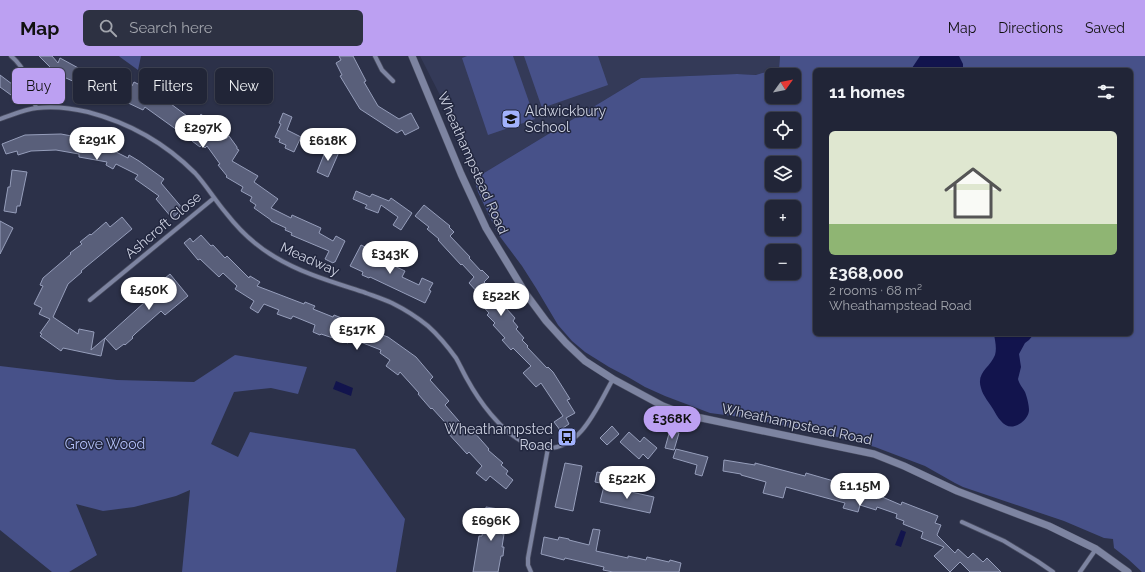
<!DOCTYPE html>
<meta charset="utf-8">
<style>
:root{--surface:#212537;--page:#2d3142;--text:#f1f3f6;--muted:#a2a5ad;--line:#3e4252;--accent:#bca0f2}
body{margin:0;font-family:Raleway,sans-serif;background:var(--page);color:var(--text);height:100vh;display:flex;flex-direction:column;font-size:15px;white-space:nowrap}
*{box-sizing:border-box;margin:0}
p{font-size:13px;color:var(--muted)}
.icon{flex:none;width:22px;height:22px;fill:none;stroke:currentColor;stroke-width:2;stroke-linecap:round;stroke-linejoin:round}
.map{position:relative;flex:1;overflow:hidden}
.sheet{position:absolute;left:813px;top:12px;width:320px;height:268px;display:flex;flex-direction:column;background:var(--surface);border-radius:6px;box-shadow:0 1px 3px #0004,0 0 0 1px var(--line)}
.sheet>*{flex:none}
.guide{position:absolute;left:12px;top:12px;width:380px;height:36px;display:flex;gap:8px}
.needle{width:26px;rotate:57deg}
.controls{position:absolute;left:765px;top:12px;display:grid;gap:8px}
.controls a{display:grid;place-items:center;width:36px;height:36px;border-radius:6px;background:var(--surface);box-shadow:0 1px 3px #0004,0 0 0 1px var(--line);font-size:20px}
.price{position:absolute;translate:-50% -34px;padding:0 9px;border-radius:14px;background:#fff;color:#222;font-size:13px;line-height:26px;filter:drop-shadow(0 1px 2px #0008)}
.price::after{content:'';position:absolute;left:50%;top:24px;width:12px;height:9px;margin-left:-6px;background:inherit;clip-path:polygon(0 0,100% 0,50% 100%)}
.price.on{background:var(--accent);color:#111}
ul{padding:0;list-style:none}
li{display:grid;align-content:center;gap:8px;height:212px;padding:0 16px}
li+li{border-top:1px solid var(--line)}
li span{display:grid;place-items:center;height:124px;border-radius:6px;color:#555}
li>.icon{margin-inline-start:auto}
span .icon{width:72px;height:72px;fill:#fffc;stroke-width:1}
li b{font-size:17px}
h2{display:flex;justify-content:space-between;align-items:center;height:48px;padding:0 16px;font-size:17px}
.chip{padding:0 14px;border-radius:6px;background:var(--surface);box-shadow:0 1px 3px #0004,0 0 0 1px var(--line);font-size:14px;line-height:36px}
.chip.on{background:var(--accent);color:#111}
header{display:flex;align-items:center;gap:24px;box-sizing:border-box;height:56px;padding:0 20px;background:var(--accent);color:#111}
header strong{font-size:19px}
nav{display:flex;gap:22px;margin-inline-start:auto;font-size:14px}
.search{width:280px;height:36px;background:var(--page);display:flex;align-items:center;gap:10px;box-sizing:border-box;padding:0 14px;border-radius:6px;color:var(--muted);font-size:15px}
.map>svg:first-child{display:block}
.built{fill:#343a58}
.green{fill:#475189;fill-rule:evenodd}
.water{fill:#12144d}
.building{fill:#595f7a;stroke:#969ebb}
.lines{fill:none;stroke-linecap:round;stroke-linejoin:round}
.minor-casing{stroke:#494d61;stroke-width:5.5}
.tertiary-casing{stroke:#494d61;stroke-width:8}
.minor{stroke:#7d84a1;stroke-width:4}
.tertiary{stroke:#7d84a1;stroke-width:7}
.labels{text-anchor:middle;dominant-baseline:central;stroke-width:3;stroke-linejoin:round;paint-order:stroke}
.poi-label{font-size:14px;fill:#cdd1e1;stroke:#22273f;text-anchor:start}
.street-label{font-size:14px;fill:#cdd1e1;stroke:#22273f}
.park-label{font-size:14px;fill:#b3c0f8;stroke:#22273f}
</style>
<header>
<strong>Map</strong>
<div class="search"><svg class="icon" aria-label="search" viewBox="0 0 24 24"><circle cx="10" cy="10" r="6"/><path d="M15 15l6 6"/></svg>Search here</div>
<nav><a>Map</a><a>Directions</a><a>Saved</a></nav>
</header>
<div class="map">
<svg width="1145" height="516" viewBox="0 0 1145 516">
<rect width="100%" height="100%" fill="#2c3149"/>
<path class="built" d="M420,0H780L779,13L769,15L759,19L737,18L641,22L474,123L457,83L445,49Z"/>
<path class="green" d="M119,0H141L138,14L120,1Z
M467,0H513L535,63L488,79L462,2Z
M524,0H598L608,29L542,52Z
M780,0H1145V516H1142L1128,503L1114,492L1113,483L1104,482L1064,465L963,431L955,427L925,410L875,391L830,379L748,362L710,357L665,340L645,331L628,321L609,311L585,296L572,285L558,269L536,232L522,210L498,178L478,136L474,123L641,22L737,18L756,19L769,15L779,13ZM815,14H1131V278H815ZM772,19H794V41H772ZM772,63H794V85H772ZM772,107H794V129H772ZM772,151H794V173H772ZM772,195H794V217H772Z
M235,299L307,311L298,338L271,332L234,336L211,388L238,401L250,376L355,393L405,463L396,516H182L190,434L176,440L134,451L103,455L76,448L97,499L69,516H52L0,474V310L117,324L194,326Z"/>
<path class="water" d="M920,0H959L963,8V14H912V12Z
M994,278H1034L1029,284L1025,287L1019,298L1021,311L1018,323C1019,328 1023,332 1025,336C1027,341 1029,349 1029,354C1029,359 1025,364 1021,367C1007,377 999,364 993,353C989,346 983,340 981,332C976,316 990,312 995,299C997,292 995,285 994,278Z
M336,325L353,332L351,340L333,333Z
M901,474L906,476L901,491L895,489Z"/>
<path class="building" d="M39,0H52L58,7L60,2L82,14L81,18L107,30L108,25L114,27L115,24L132,30L134,26L152,35L151,38L171,48L195,66L201,58L210,66L208,69L222,81L223,80L226,83L229,80L237,91V93L239,94L232,105L258,120L254,126L278,143L271,152L291,162L292,159L321,172L319,177L333,185L336,180L345,185L335,206H334L333,207L325,203L329,195L291,179L292,177L285,174L286,172L271,165V164L254,152L256,149L250,145L252,141L241,135L243,131L226,121L227,120L218,109L220,108L207,90L205,92L202,89L200,91L192,85L194,83L178,71L177,74L145,51L143,54L124,45L123,48L114,44L66,22L65,23L49,16L51,12Z
M339,0H353L366,25L364,26L378,50L399,63L411,57L419,72L405,79L402,74L397,77L360,53L340,20L342,19L336,7L341,4Z
M0,19L16,31L11,39L0,31Z
M283,57L292,61L287,74L301,81L294,96L285,92L286,89L279,86L280,83L275,81L281,68L279,67Z
M61,78L77,81L76,82L104,88V90L128,102L129,99L139,105L164,123L161,127L183,153L172,162L156,143L159,140L135,123L138,119L116,108L113,113L106,109L107,106L79,101V98L56,94L31,95L18,99L17,95L6,98L2,88L25,79Z
M327,91L339,96L328,121L317,116Z
M12,114L27,116L20,150H17L16,157L4,155L8,131H10Z
M356,135L370,141L372,138L389,145L391,142L412,157L401,174L393,169L398,161L381,149L378,157L365,152L367,149L353,143Z
M424,149L450,170L449,171L454,176L450,180L470,201L469,202L481,215L482,214L489,221L484,226L496,238L495,240L515,262L513,265L518,271L516,273L524,282L522,284L528,290L527,291L547,312L548,311L553,316L570,343L567,344L575,357L566,362L569,368L560,374L554,366L563,360L541,327L536,331L523,317L531,310L513,292L511,294L502,284L505,282L493,269L495,267L487,259L489,257L477,244L479,243L476,240L479,238L469,227L474,221L462,208L461,209L438,184L439,183L427,173L429,171L415,160Z
M122,161L132,173L81,215L82,216L68,228L53,261L78,278L79,273L94,276L91,294L105,282L101,300L63,292L61,295L40,280L42,278L40,277L50,263L39,258L42,252L34,248L43,230L40,229L43,222L71,198L70,197L82,188L80,186L90,178L91,179L106,166L110,171Z
M0,165L13,172L0,198Z
M201,179L211,190L213,189L225,202L227,200L249,222L250,220L260,226L257,230L304,248L305,246L315,250L313,253L333,261L334,259L349,265L350,263L373,271L371,275L388,281L416,301L433,321L430,324L449,345L445,349L471,379L474,376L489,393L488,394L503,407L501,409L508,415L506,418L513,424L506,433L490,420L486,425L476,417L482,410L469,396L467,398L447,376L451,373L432,352L431,353L418,338L419,337L400,316L398,319L386,310L390,304L380,297L381,294L350,282L348,287L321,278L320,279L313,276L315,269L293,260L291,263L277,258L279,254L264,248L258,257L250,252L254,245L235,233L237,230L223,217L219,221L200,203L198,204L184,187L190,182L193,186Z
M361,189L371,194L369,198L405,215L402,221L419,229L422,222L433,227L429,234L431,235L425,247L370,221L369,222L362,219L363,216L350,210Z
M170,218L188,240L165,259L161,255L136,277L132,281L133,282L125,289L124,288L116,294L105,282L156,236L153,232Z
M612,370L619,378L607,389L600,382Z
M670,374L679,377L674,394L665,392Z
M629,376L640,386L644,381L657,392L648,403L643,398L639,403L620,386Z
M676,393L708,401L702,420L695,418L697,409L673,402Z
M724,404L755,409V407L805,420L806,417L844,428L843,431L869,438L870,435L881,437L880,440L901,449L902,446L938,460L935,467L941,469L937,479L955,497L958,493L968,502L973,497L983,506L987,502L1001,516H970L960,506L950,516L934,500L944,491L921,482L923,476L903,468L904,465L896,462L897,458L877,451L876,454L860,449L858,456L843,452L845,447L786,431L783,442L763,437L766,426L741,419V418L723,415Z
M565,407L582,410L573,455L555,451Z
M597,416L607,418L605,428L595,426Z
M604,430L654,441L650,457L600,446Z
M486,451L505,454L502,478H504L502,491H504L503,500H501L498,516H473L479,480H482Z
M593,473L600,474L596,495L628,502V500L646,504L647,501L669,506L670,504L681,507L679,516H613L603,514L604,511L565,502L564,504L541,498L544,481L558,484L559,481L569,483V484L589,489Z"/>
<g class="lines">
<defs>
<path id="minor" d="M11,0C27,13 31,32 36,52
M375,0L382,14L393,25
M0,63C12,59 25,53 37,52C54,50 71,52 88,56C130,67 164,86 195,117C206,129 215,144 226,157C240,175 256,190 275,201C303,218 336,227 366,237C374,240 383,243 392,247C404,253 417,261 428,270C438,279 448,291 456,302C460,309 463,316 467,323C479,345 500,374 523,386C530,390 539,392 546,392C581,394 598,349 613,323
M90,244L214,142
M962,466L1004,485L1037,505L1053,516
M531,516L528,509V502L548,392
M1080,516L1096,493"/>
<path id="tertiary" d="M412,0L461,118L486,172L526,238L546,265L566,287L585,305L613,323L663,350L687,359L874,398L904,410L957,435L1049,470L1096,493L1128,516"/>
</defs>
<use href="#minor" class="minor-casing"/>
<use href="#tertiary" class="tertiary-casing"/>
<use href="#minor" class="minor"/>
<use href="#tertiary" class="tertiary"/>
</g>
<defs>
<symbol id="school-square" viewBox="-11 -11 22 22"><rect x="-9" y="-9" width="18" height="18" rx="4" fill="#a2b2fd" stroke="#22273f"/><path d="M0-5L7-2L0 1L-7-2ZM-4 1L0 2.5L4 1V4Q0 6-4 4Z" fill="#111"/></symbol>
<symbol id="bus-square" viewBox="-11 -11 22 22"><rect x="-9" y="-9" width="18" height="18" rx="4" fill="#a2b2fd" stroke="#22273f"/><path d="M-5-6H5V4H4V6H2V4H-2V6H-4V4H-5ZM-3.5-4V0h7V-4ZM-3.5 1.2v1.5H-2V1.2ZM2 1.2v1.5H3.5V1.2Z" fill="#111"/></symbol>
</defs>
<g fill-rule="evenodd">
<use href="#school-square" x="500" y="52" width="22" height="22"/>
<use href="#bus-square" x="556" y="370" width="22" height="22"/>
</g>
<g class="labels">
<g class="poi-label">
<text x="525" y="55">Aldwickbury<tspan x="525" dy="16">School</tspan></text>
<text x="553" y="373" text-anchor="end">Wheathampsted<tspan x="553" dy="16">Road</tspan></text>
</g>
<g class="street-label">
<text transform="translate(473 107) rotate(66)">Wheathampstead Road</text>
<text transform="translate(163 169) rotate(-40)">Ashcroft Close</text>
<text transform="translate(310 203) rotate(24)">Meadway</text>
<text transform="translate(797 368) rotate(12)">Wheathampstead Road</text>
</g>
<g class="park-label">
<text x="105" y="388">Grove Wood</text>
</g>
</g>
</svg>
<div class="controls">
<a><svg class="needle" viewBox="-14 -14 28 28"><path d="M0-13l5 13h-10z" fill="#e53935"/><path d="M0 13l5-13h-10z" fill="#a2a5ad"/></svg></a>
<a><svg class="icon" aria-label="locate" viewBox="0 0 24 24"><circle cx="12" cy="12" r="6"/><path d="M12 2v4M12 18v4M2 12h4M18 12h4"/></svg></a>
<a><svg class="icon" aria-label="layers" viewBox="0 0 24 24"><path d="M12 4l9 5-9 5-9-5zM3 14l9 5 9-5"/></svg></a>
<a>+</a>
<a>−</a>
</div>
<b class="price" style="left:203px;top:93px">£297K</b>
<b class="price" style="left:97px;top:105px">£291K</b>
<b class="price" style="left:328px;top:106px">£618K</b>
<b class="price" style="left:390px;top:219px">£343K</b>
<b class="price" style="left:149px;top:255px">£450K</b>
<b class="price" style="left:501px;top:261px">£522K</b>
<b class="price" style="left:357px;top:295px">£517K</b>
<b class="price on" style="left:672px;top:384px">£368K</b>
<b class="price" style="left:627px;top:444px">£522K</b>
<b class="price" style="left:860px;top:451px">£1.15M</b>
<b class="price" style="left:491px;top:486px">£696K</b>
<div class="guide">
<a class="chip on">Buy</a>
<a class="chip">Rent</a>
<a class="chip">Filters</a>
<a class="chip">New</a>
</div>
<section class="sheet">
<h2>11 homes<svg class="icon" aria-label="filters" viewBox="0 0 24 24"><path d="M4 7h16M4 17h16"/><circle cx="9" cy="7" r="2"/><circle cx="15" cy="17" r="2"/></svg></h2>
<ul>
<li><span style="background:linear-gradient(#dfe7d0 75%,#8fb573 0)"><svg class="icon" aria-label="home" viewBox="0 0 24 24"><path d="M3 11l9-7 9 7M6 9v11h12V9"/></svg></span><div><b>£368,000</b><p>2 rooms · 68 m²</p><p>Wheathampstead Road</p></div></li>
</ul>
</section>
</div>
